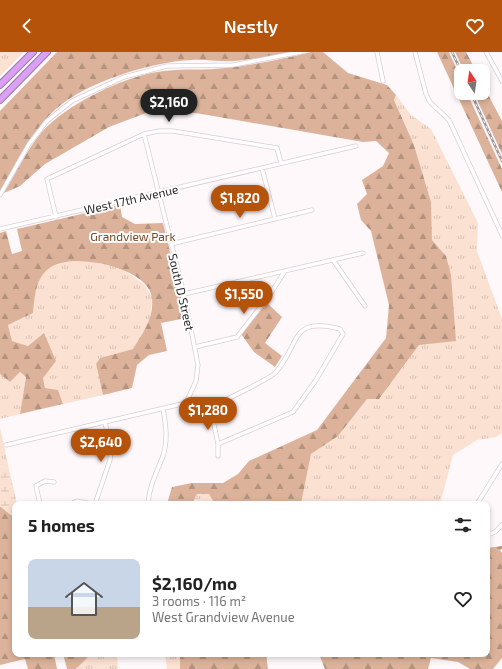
<!DOCTYPE html>
<meta charset="utf-8">
<style>
:root{--surface:#fff;--page:#f6f6f6;--text:#222;--muted:#767676;--accent:#b45309}
body{margin:0;font-family:"Exo 2",sans-serif;background:var(--page);color:var(--text);height:100vh;display:flex;flex-direction:column;font-size:15px;white-space:nowrap}
*{box-sizing:border-box;margin:0}
p{font-size:13px;color:var(--muted)}
.icon{flex:none;width:22px;height:22px;fill:none;stroke:currentColor;stroke-width:2;stroke-linecap:round;stroke-linejoin:round}
.map{position:relative;flex:1;overflow:hidden}
.drawer{position:absolute;left:12px;top:449px;width:478px;height:156px;display:flex;flex-direction:column;background:var(--surface);border-radius:8px;box-shadow:0 2px 6px #0003}
.drawer>*{flex:none}
.needle{width:26px;rotate:347deg}
.fabs{position:absolute;left:454px;top:12px;display:grid;gap:8px}
.fabs a{display:grid;place-items:center;width:36px;height:36px;border-radius:8px;background:var(--surface);box-shadow:0 2px 6px #0003;font-size:20px}
.price{position:absolute;translate:-50% -34px;padding:0 9px;border-radius:14px;background:var(--accent);color:#fff;font-size:13px;line-height:26px;filter:drop-shadow(0 1px 2px #0008)}
.price::after{content:'';position:absolute;left:50%;top:24px;width:12px;height:9px;margin-left:-6px;background:inherit;clip-path:polygon(0 0,100% 0,50% 100%)}
.price.active{background:#222;color:#fff}
ul{padding:0;list-style:none}
li{display:flex;align-items:center;gap:12px;height:100px;padding:0 16px}
li span{display:grid;place-items:center;flex:none;width:112px;height:80px;border-radius:8px;color:#555}
li>.icon{margin-inline-start:auto}
span .icon{width:48px;height:48px;fill:#fffc;stroke-width:1}
li b{font-size:17px}
h2{display:flex;justify-content:space-between;align-items:center;height:48px;padding:0 16px;font-size:17px}
header{display:flex;justify-content:space-between;align-items:center;height:52px;padding:0 16px;background:var(--accent);color:#fff;font-size:18px;font-weight:600}
.map>svg:first-child{display:block}
.grass{fill:url(#grass-tufts)}
.forest{fill:url(#forest-firs)}
.wetland{fill:url(#wetland-marsh)}
.lines{fill:none;stroke-linecap:round;stroke-linejoin:round}
.minor-casing{stroke:#dbcdd4;stroke-width:5}
.motorway-casing{stroke:#9d76ad;stroke-width:8}
.minor{stroke:#fff;stroke-width:3.5}
.motorway{stroke:#daa0f4;stroke-width:6}
.rail-casing{stroke:#9e989b;stroke-width:2.5}
.rail{stroke:#fff;stroke-width:1;stroke-dasharray:3;stroke-linecap:butt}
.labels{text-anchor:middle;dominant-baseline:central;stroke-width:4;stroke-linejoin:round;paint-order:stroke}
.street-label{font-size:12px;fill:#2d282a;stroke:#fff}
.park-label{font-size:12px;fill:#7b4521;stroke:#fff}
</style>
<header><svg class="icon" aria-label="back" viewBox="0 0 24 24"><path d="M15 5l-7 7 7 7"/></svg>Nestly<svg class="icon" aria-label="heart" viewBox="0 0 24 24"><path d="M12 20l-8-8c-3-5 5-10 8-4 3-6 11-1 8 4z"/></svg></header>
<div class="map">
<svg width="502" height="617" viewBox="0 0 502 617">
<defs>
<pattern id="grass-tufts" width="24" height="20" patternUnits="userSpaceOnUse"><rect width="24" height="20" fill="#fbe1d2"/><path d="M3 7l-1-3M5 7V3M7 7l1-3M15 17l-1-3M17 17v-4M19 17l1-3" fill="none" stroke="#d7c1b4"/></pattern>
<pattern id="forest-firs" width="22" height="20" patternUnits="userSpaceOnUse"><rect width="22" height="20" fill="#dcb39a"/><path d="M5 1l3.5 6h-7zM16 11l3.5 6h-7z" fill="#b3927e"/></pattern>
<pattern id="wetland-marsh" width="20" height="14" patternUnits="userSpaceOnUse"><rect width="20" height="14" fill="#fbe1d2"/><path d="M1 5h8M5 5V1M11 12h8M15 12V8" fill="none" stroke="#d7c1b4"/></pattern>
</defs>
<rect width="100%" height="100%" fill="#fef8fb"/>
<path class="grass" d="M0,0H24L0,24Z
M396,43L411,63L431,77L478,171L477,199L502,267V381L496,385L477,388L453,403L440,452H301L311,402L338,384L367,347L380,346L419,293L446,204L432,188L431,150L414,93L394,47Z
M90,209L121,216L145,233L152,245L150,269L133,297L100,306L96,312L103,343L63,352L58,339L45,336L43,326L44,282L28,294L12,289L8,273L33,261C34,252 33,238 37,230C48,208 69,210 90,209Z
M20,320L26,325L20,362L0,367V322L10,330Z
M0,376L9,417L0,414Z
M197,442H210L215,452H192Z
M165,602H180V617H167Z
M117,603L118,617H76L89,604Z"/>
<path class="forest" d="M57,0H290C272,4 252,8 234,9C219,10 205,7 191,8C151,10 86,30 56,57C31,79 16,111 0,140V59Z
M311,0H323L348,21L387,33L396,43L394,48L414,93L431,150L432,188L446,204L451,223L456,289L419,293L379,347H367L338,384L311,402L301,452H215L209,442H197L192,452H167L172,435L192,431H223L238,422L249,409L317,378L386,286L389,253L371,179L361,168L357,152L367,142L362,128L383,114L389,101L376,89L363,90L202,62L168,58L146,61L109,75L45,112L20,134L4,141C15,123 28,96 41,81C66,52 126,23 164,19C184,16 205,19 225,16C254,13 283,7 311,0Z
M437,0H449L461,27V41H467L502,117V140Z
M455,0H466L476,19H464Z
M483,33L502,69V102L474,41H483Z
M120,153L122,165L135,172L163,171L186,266L161,271L167,299L149,303L137,313L132,336L103,343L96,312L100,306L133,297C143,280 154,267 152,246C149,215 74,200 51,215C35,225 35,244 33,261L8,273L12,289L28,294L44,281L56,309L43,326L45,336L58,338L63,352L20,362L26,325L20,320L10,330L0,322V181L6,179L12,202L22,199L17,177Z
M267,251L282,265L265,291L282,304L275,315L254,300L241,282Z
M0,454L11,463L15,464V602H54L57,617H28L25,607L0,613Z
M502,494V497L500,498L502,501V606L493,617H470L458,610L431,606L428,617H325L319,602H487V496Z
M63,602H117L89,604L76,617H67Z
M180,602H266L268,617H180Z"/>
<path class="wetland" d="M0,414L9,417L17,452H15V464L11,463L0,454Z"/>
<g class="lines">
<defs>
<path id="minor" d="M377,0L383,29
M415,0L426,42L430,50L449,68L502,183
M486,0L502,29
M144,82L184,242L198,313L196,329L186,351
M262,116L275,167
M0,143L29,92L47,69L72,49L124,25L167,14L233,13L301,0
M56,165L47,127L144,82L159,79H173L277,96L281,111
M0,177L356,94
M171,192L312,158
M333,208L365,254
M184,242L363,201
M195,295L237,285L269,244L285,219
M210,354L218,392V404
M6,393L186,351C193,352 203,355 210,354C219,352 271,326 276,320C301,291 290,264 340,277L343,282L316,328L293,360L218,392
M40,452L36,434L45,429L54,430
M71,452L77,449L92,452
M95,452L110,408L111,398L105,370
M148,452C149,434 157,420 163,404C168,388 166,373 163,357
M477,452L502,412
M487,483L495,480L502,473"/>
<path id="motorway" d="M0,33L33,0
M0,48L47,0"/>
</defs>
<use href="#minor" class="minor-casing"/>
<use href="#motorway" class="motorway-casing"/>
<use href="#minor" class="minor"/>
<use href="#motorway" class="motorway"/>
<defs>
<path id="rail" d="M452,0L461,19
M471,41L502,109"/>
</defs>
<use href="#rail" class="rail-casing"/>
<use href="#rail" class="rail"/>
</g>
<g class="labels">
<g class="street-label">
<text transform="translate(131 147) rotate(-13)">West 17th Avenue</text>
<text transform="translate(182 240) rotate(77)">South D Street</text>
</g>
<g class="park-label">
<text x="133" y="184">Grandview Park</text>
</g>
</g>
</svg>
<div class="fabs">
<a><svg class="needle" viewBox="-14 -14 28 28"><path d="M0-13l5 13h-10z" fill="#e53935"/><path d="M0 13l5-13h-10z" fill="#767676"/></svg></a>
</div>
<b class="price active" style="left:169px;top:71px">$2,160</b>
<b class="price" style="left:240px;top:167px">$1,820</b>
<b class="price" style="left:244px;top:263px">$1,550</b>
<b class="price" style="left:208px;top:379px">$1,280</b>
<b class="price" style="left:101px;top:411px">$2,640</b>
<section class="drawer">
<h2>5 homes<svg class="icon" aria-label="filters" viewBox="0 0 24 24"><path d="M4 7h16M4 17h16"/><circle cx="9" cy="7" r="2"/><circle cx="15" cy="17" r="2"/></svg></h2>
<ul>
<li><span style="background:linear-gradient(#c9d6e8 60%,#b9a48a 0)"><svg class="icon" aria-label="home" viewBox="0 0 24 24"><path d="M3 11l9-7 9 7M6 9v11h12V9"/></svg></span><div><b>$2,160/mo</b><p>3 rooms · 116 m²</p><p>West Grandview Avenue</p></div><svg class="icon" aria-label="heart" viewBox="0 0 24 24"><path d="M12 20l-8-8c-3-5 5-10 8-4 3-6 11-1 8 4z"/></svg></li>
</ul>
</section>
</div>
